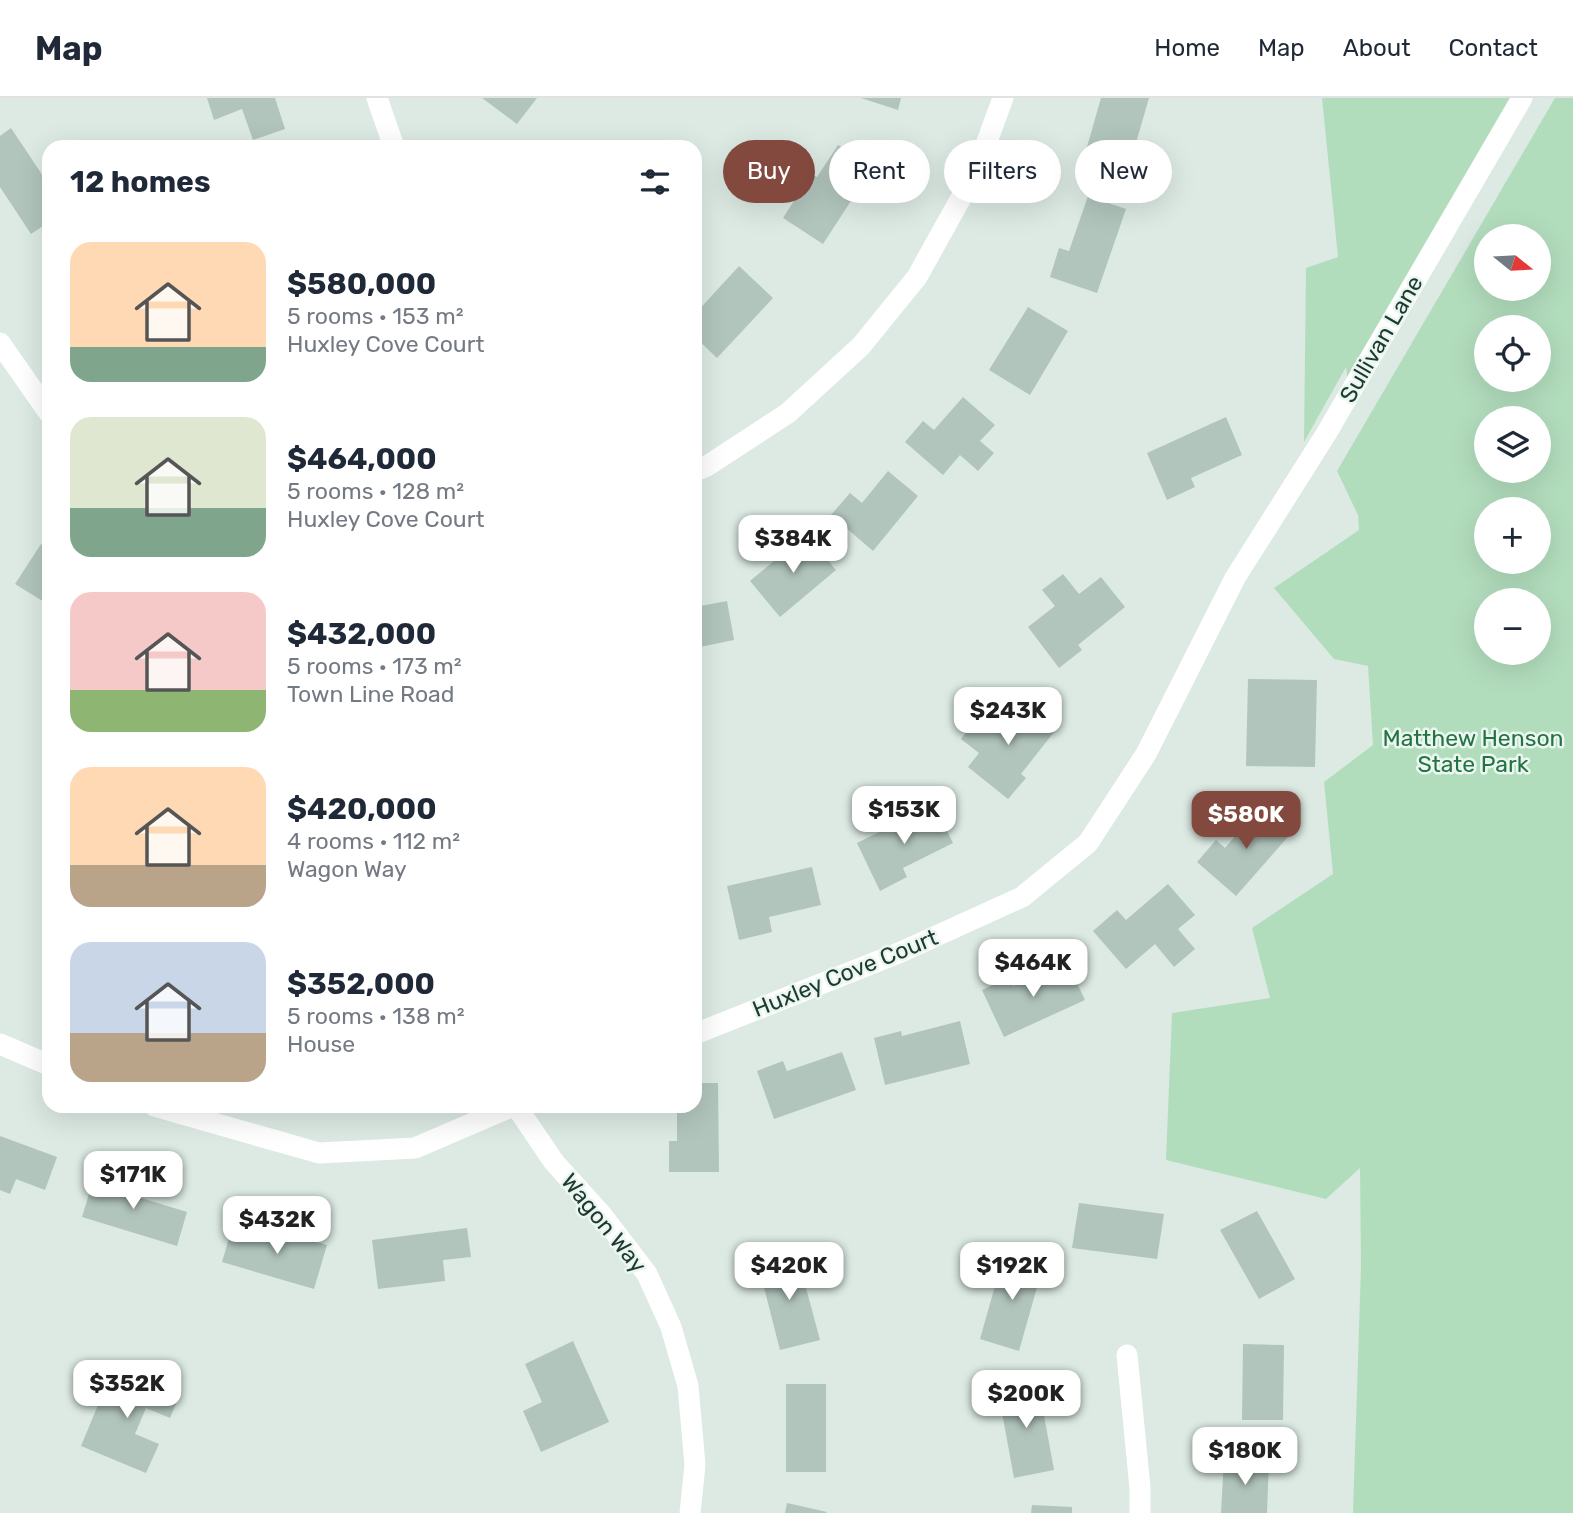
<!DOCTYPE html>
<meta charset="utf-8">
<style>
:root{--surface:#fff;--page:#f6f6f7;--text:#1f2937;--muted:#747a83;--line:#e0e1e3;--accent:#83493e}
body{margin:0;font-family:Rubik,sans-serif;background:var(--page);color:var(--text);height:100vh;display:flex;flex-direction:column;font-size:26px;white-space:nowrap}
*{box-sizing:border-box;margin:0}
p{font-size:23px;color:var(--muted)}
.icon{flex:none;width:38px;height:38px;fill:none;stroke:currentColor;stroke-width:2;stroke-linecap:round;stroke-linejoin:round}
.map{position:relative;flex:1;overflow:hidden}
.drawer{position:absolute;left:42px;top:42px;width:660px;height:973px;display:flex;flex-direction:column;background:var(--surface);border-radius:21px;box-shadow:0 7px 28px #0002}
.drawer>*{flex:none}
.top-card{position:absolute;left:723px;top:42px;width:665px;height:63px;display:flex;gap:14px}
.needle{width:46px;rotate:108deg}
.fabs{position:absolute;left:1474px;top:126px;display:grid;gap:14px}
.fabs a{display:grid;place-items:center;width:77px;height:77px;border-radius:50%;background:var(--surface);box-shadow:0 7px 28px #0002;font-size:35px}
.price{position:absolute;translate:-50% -60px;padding:0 16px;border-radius:14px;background:#fff;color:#222;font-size:23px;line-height:46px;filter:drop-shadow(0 2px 4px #0008)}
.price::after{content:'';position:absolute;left:50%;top:42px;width:21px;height:16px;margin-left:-10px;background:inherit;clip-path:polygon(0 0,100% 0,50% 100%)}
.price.on{background:var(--accent);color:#fff}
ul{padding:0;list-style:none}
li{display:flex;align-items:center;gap:21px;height:175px;padding:0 28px}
li span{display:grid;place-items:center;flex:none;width:196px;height:140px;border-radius:21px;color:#555}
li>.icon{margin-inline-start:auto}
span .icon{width:84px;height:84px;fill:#fffc;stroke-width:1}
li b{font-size:30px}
h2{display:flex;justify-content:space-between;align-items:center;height:84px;padding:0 28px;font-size:30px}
.chip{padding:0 24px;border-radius:32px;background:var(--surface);box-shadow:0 7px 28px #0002;font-size:24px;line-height:63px}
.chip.on{background:var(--accent);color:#fff}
header{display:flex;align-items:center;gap:42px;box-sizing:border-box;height:98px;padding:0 35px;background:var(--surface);border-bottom:2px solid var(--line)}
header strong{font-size:33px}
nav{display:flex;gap:38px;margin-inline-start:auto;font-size:24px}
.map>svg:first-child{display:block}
.green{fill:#b2ddbd;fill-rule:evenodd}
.building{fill:#b1c5bc}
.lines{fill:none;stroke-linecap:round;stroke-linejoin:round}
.minor{stroke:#fff;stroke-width:21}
.labels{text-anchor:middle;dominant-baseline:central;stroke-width:5;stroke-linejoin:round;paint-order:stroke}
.street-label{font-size:23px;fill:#1d3a31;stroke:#ecf6f1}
.park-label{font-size:23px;fill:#247342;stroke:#ecf6f1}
</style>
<header>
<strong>Map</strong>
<nav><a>Home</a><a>Map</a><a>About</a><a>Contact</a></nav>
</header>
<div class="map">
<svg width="1573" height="1415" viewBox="0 0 1573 1415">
<rect width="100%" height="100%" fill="#dceae3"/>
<path class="green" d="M1322,0H1517L1349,294L1346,269L1304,344L1306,170L1338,159Z
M1555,0H1573V1415H1353L1361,1168L1360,1070L1326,1101L1166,1062L1172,915L1270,900L1252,830L1333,776L1324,684L1373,647L1368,568L1334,561L1274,490L1359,432L1358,417L1337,373ZM1486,138H1538V191H1486ZM1486,229H1538V282H1486ZM1486,320H1538V373H1486ZM1486,411H1538V464H1486ZM1486,502H1538V555H1486Z"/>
<path class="building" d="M207,0H275L285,31L253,42L242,11L214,22Z
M482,0H537L517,26Z
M861,0H901L898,12Z
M1101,0H1149L1127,76L1083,63Z
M11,30L49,87V124L31,136L0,89V38Z
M838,47L873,69L823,146L783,120L811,76L817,79Z
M1088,98L1126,111L1097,195L1050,179L1059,150L1069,153Z
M739,168L773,200L717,260L695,239V216Z
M1028,209L1068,233L1030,297L989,272Z
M963,299L995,327L980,343L994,355L978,373L960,357L943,377L905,344L923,323L934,332Z
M1226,319L1242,357L1191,380L1195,389L1167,402L1147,355Z
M888,373L918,398L873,453L831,417L850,395L862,405Z
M806,436L836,472L780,519L750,483Z
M41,446L49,451V507L15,486Z
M1063,476L1079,496L1101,479L1125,509L1078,547L1082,552L1059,570L1028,529L1055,508L1042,492Z
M727,503L734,542L695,550V509Z
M1248,581L1317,582L1315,669L1246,668Z
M1023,601L1058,629L1021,676L1026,680L1008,701L968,669L979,655L961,641L979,617L999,632Z
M934,707L953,745L903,770L907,779L880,793L857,745Z
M1262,707L1293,733L1236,798L1197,764L1216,742L1225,750Z
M812,769L821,807L769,819L772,834L739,842L727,788Z
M1168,786L1195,817L1178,831L1195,851L1174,869L1155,846L1126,871L1093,833L1117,812L1126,822Z
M1067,864L1085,902L1004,939L982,892L1009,879L1013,888Z
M960,923L970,966L885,987L874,940L901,933L902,938Z
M842,954L856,992L774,1021L757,973L783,963L787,973Z
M695,985H718L719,1074H669V1043H677V1008H695Z
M0,1038L57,1059L45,1092L16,1081L10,1096L0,1092Z
M95,1076L141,1090L138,1099L187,1114L177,1148L82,1119Z
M1079,1105L1164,1116L1157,1161L1072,1150Z
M1257,1113L1295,1181L1259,1201L1220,1132Z
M232,1130L274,1142L277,1132L327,1147L314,1191L222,1164Z
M467,1130L471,1159L443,1162L445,1183L378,1191L372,1142Z
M797,1156L820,1242L780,1252L758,1166Z
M1004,1156L1043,1168L1019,1253L980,1241Z
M573,1243L609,1324L541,1354L523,1313L542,1304L525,1266Z
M1243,1246L1284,1247L1283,1322H1242Z
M113,1271L179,1299L170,1320L146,1310L135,1336L159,1346L146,1375L81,1348Z
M1038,1285L1054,1372L1014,1380L998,1293Z
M786,1286H826V1374H786Z
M1224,1361L1269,1363L1267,1415H1221Z
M787,1405L827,1414L826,1415H785Z
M1032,1407L1072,1409V1415H1031Z"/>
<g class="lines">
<path class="minor" d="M377,0L394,49
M0,245L49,315
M695,373L707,368L788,315L861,248L917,179L977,71L1003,0
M695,936L901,854L1022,799L1088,745L1146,656L1235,480L1326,336L1522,0
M0,946L49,967
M154,1008L319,1055L415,1050L513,1008
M516,1008L554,1064L601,1116L647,1176L671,1229L688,1288L695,1367L690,1415
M1127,1257L1140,1390V1415"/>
</g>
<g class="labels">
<g class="street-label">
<text transform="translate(1381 241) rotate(-60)">Sullivan Lane</text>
<text transform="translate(845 875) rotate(-22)">Huxley Cove Court</text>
<text transform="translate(604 1125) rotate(51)">Wagon Way</text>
</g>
<g class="park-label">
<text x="1473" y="640">Matthew Henson<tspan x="1473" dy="26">State Park</tspan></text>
</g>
</g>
</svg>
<div class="fabs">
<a><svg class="needle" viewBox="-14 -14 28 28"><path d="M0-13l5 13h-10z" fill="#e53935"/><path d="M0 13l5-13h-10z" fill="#747a83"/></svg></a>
<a><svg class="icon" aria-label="locate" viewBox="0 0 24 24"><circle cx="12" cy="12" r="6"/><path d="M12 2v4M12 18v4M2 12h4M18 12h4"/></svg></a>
<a><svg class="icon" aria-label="layers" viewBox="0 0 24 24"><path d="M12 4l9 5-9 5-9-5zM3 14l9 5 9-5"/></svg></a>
<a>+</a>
<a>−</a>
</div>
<b class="price" style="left:793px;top:477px">$384K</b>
<b class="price" style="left:1008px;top:649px">$243K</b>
<b class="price" style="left:904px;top:748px">$153K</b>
<b class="price on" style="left:1246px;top:753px">$580K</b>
<b class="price" style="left:1033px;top:901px">$464K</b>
<b class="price" style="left:133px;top:1113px">$171K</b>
<b class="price" style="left:277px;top:1158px">$432K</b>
<b class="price" style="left:789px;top:1204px">$420K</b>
<b class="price" style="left:1012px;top:1204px">$192K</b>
<b class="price" style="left:127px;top:1322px">$352K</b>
<b class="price" style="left:1026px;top:1332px">$200K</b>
<b class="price" style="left:1245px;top:1389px">$180K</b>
<div class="top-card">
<a class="chip on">Buy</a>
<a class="chip">Rent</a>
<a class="chip">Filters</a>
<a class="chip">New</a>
</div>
<section class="drawer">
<h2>12 homes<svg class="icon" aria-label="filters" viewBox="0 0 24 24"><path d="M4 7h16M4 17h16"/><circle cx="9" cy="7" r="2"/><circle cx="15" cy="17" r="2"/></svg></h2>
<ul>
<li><span style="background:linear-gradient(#ffd9b3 75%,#7fa58c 0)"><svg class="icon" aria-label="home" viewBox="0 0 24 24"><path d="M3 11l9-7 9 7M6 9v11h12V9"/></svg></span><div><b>$580,000</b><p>5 rooms · 153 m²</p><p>Huxley Cove Court</p></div></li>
<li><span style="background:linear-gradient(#dfe7d0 65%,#7fa58c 0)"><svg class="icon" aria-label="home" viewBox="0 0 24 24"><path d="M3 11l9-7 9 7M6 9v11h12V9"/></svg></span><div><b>$464,000</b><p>5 rooms · 128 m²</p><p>Huxley Cove Court</p></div></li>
<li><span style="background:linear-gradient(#f6c9c9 70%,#8fb573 0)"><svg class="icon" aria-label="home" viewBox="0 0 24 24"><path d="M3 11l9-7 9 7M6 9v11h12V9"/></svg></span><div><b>$432,000</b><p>5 rooms · 173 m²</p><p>Town Line Road</p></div></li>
<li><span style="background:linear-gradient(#ffd9b3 70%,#b9a48a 0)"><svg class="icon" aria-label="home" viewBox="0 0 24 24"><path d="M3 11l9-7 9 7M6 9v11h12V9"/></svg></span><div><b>$420,000</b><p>4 rooms · 112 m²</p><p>Wagon Way</p></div></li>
<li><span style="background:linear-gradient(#c9d6e8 65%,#b9a48a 0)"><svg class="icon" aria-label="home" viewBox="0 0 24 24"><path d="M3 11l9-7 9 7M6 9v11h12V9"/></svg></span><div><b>$352,000</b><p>5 rooms · 138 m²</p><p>House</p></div></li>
</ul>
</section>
</div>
